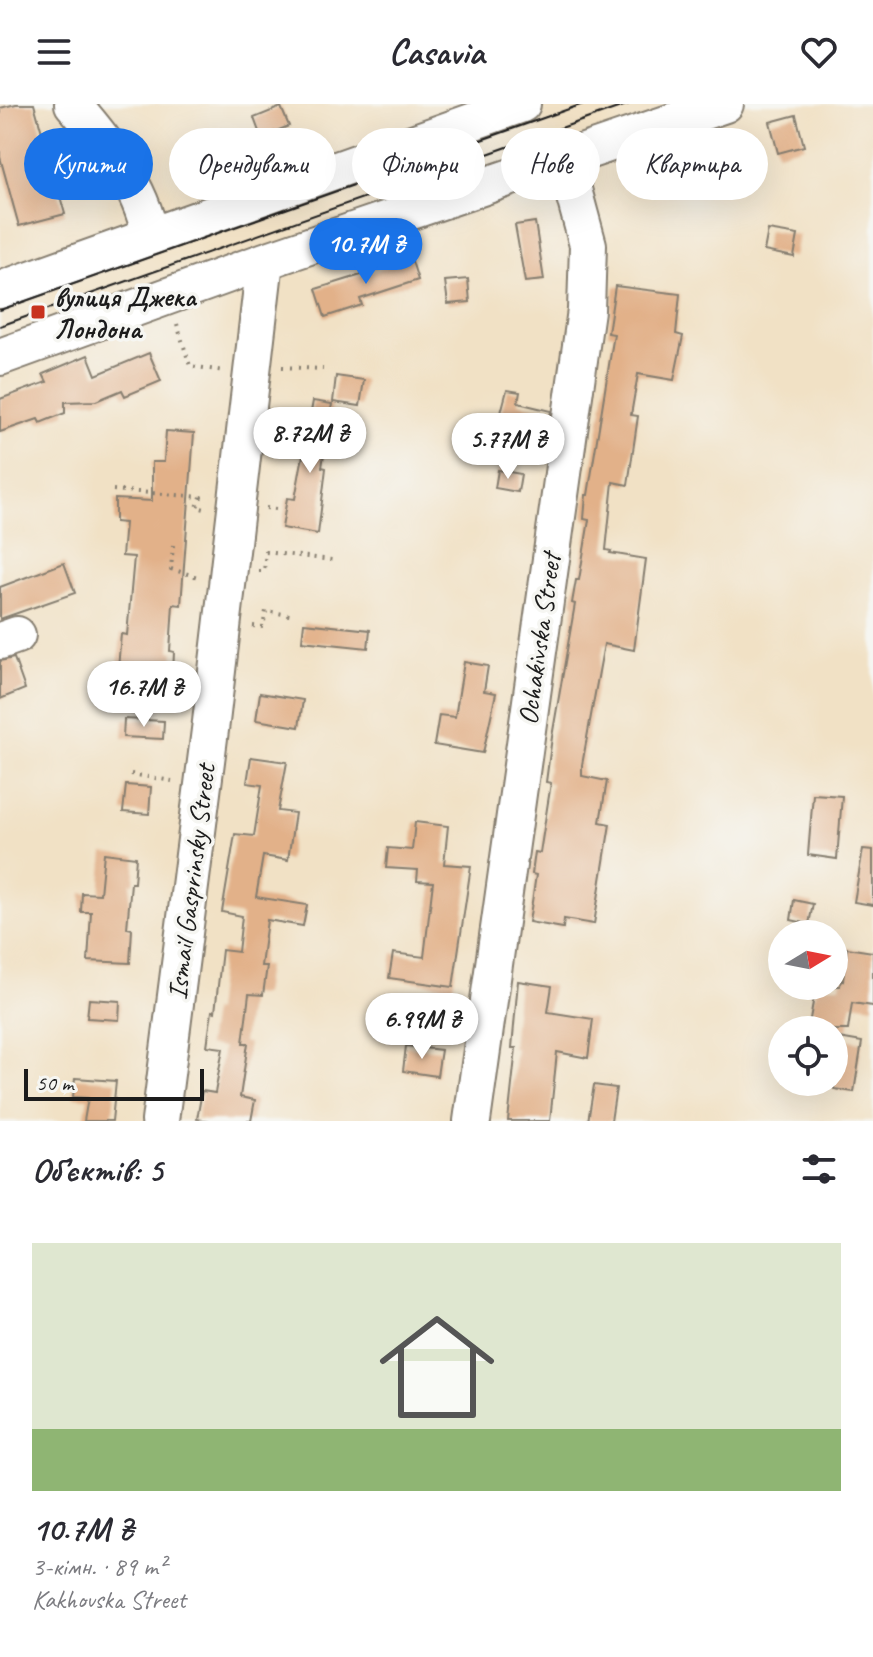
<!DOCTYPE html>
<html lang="uk">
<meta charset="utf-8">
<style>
:root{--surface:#fff;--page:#f2f2f3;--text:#2b2b33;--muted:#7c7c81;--line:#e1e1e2;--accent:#1a73e8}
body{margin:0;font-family:Caveat,sans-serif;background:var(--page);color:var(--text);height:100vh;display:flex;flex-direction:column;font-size:30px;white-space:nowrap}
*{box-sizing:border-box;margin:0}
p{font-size:26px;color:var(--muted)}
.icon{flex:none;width:44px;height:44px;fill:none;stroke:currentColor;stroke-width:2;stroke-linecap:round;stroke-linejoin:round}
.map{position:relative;height:1017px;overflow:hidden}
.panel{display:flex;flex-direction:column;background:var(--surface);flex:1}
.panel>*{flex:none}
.top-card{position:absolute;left:24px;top:24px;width:826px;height:72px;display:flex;gap:16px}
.needle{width:52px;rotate:80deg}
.buttons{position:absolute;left:768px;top:816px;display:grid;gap:16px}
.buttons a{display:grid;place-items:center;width:80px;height:80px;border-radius:50%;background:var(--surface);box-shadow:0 8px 32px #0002;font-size:40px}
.scale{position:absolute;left:24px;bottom:20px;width:180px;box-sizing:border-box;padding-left:8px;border:4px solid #1c1c1c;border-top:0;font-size:22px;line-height:28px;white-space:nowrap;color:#1c1c1c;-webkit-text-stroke:6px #f6f6f2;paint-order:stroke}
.price{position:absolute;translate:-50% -68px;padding:0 18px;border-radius:28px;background:#fff;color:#222;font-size:26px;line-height:52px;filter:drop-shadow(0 2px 4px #0008)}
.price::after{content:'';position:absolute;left:50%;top:48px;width:24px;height:18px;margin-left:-12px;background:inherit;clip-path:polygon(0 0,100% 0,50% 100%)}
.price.current{background:var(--accent);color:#fff}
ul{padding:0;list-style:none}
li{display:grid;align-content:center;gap:16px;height:424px;padding:0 32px}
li+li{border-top:2px solid var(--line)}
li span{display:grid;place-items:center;height:248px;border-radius:0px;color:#555}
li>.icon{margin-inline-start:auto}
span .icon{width:144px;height:144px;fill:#fffc;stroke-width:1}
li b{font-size:34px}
h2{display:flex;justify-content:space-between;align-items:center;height:96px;padding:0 32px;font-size:34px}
.pill{padding:0 28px;border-radius:36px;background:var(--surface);box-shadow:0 8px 32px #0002;font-size:28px;line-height:72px}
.pill.current{background:var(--accent);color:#fff}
header{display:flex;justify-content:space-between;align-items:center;height:104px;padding:0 32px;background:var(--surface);font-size:36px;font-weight:800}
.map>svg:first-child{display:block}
.building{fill:#e2b189}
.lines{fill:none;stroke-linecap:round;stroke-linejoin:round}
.minor-casing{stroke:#867e70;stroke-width:40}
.path{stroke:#867e70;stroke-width:4;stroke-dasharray:2 6;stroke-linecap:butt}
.minor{stroke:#fff;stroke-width:36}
.tram{stroke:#1c1c1c;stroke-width:2}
.poi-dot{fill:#c8321e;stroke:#f6f6f2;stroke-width:3}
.labels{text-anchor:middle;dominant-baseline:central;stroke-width:7;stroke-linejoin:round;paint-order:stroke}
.poi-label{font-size:28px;font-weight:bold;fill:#1c1c1c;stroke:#f6f6f2;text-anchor:start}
.street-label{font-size:28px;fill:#1c1c1c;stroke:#f6f6f2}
</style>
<header><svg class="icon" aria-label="menu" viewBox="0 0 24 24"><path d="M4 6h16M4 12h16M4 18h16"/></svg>Casavia<svg class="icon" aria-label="heart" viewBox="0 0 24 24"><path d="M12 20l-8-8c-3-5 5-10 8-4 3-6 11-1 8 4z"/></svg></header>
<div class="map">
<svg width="873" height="1017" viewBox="0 0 873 1017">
<rect width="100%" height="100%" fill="#f6f6f2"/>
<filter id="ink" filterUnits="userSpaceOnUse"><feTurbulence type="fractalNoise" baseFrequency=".0125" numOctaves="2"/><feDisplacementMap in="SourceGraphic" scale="16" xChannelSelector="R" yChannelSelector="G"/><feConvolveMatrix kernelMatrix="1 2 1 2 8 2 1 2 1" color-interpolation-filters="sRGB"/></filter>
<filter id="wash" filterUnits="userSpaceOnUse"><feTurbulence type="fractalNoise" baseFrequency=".006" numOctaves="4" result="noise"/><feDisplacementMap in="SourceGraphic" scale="32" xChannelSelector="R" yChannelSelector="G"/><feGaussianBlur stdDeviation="1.8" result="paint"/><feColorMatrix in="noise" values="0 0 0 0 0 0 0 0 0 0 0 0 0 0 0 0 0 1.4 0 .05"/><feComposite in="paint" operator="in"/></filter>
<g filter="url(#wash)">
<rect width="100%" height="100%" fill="#f1e1c5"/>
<g id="blocks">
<path class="building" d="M16,0H34L65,110L19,122L0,53V4Z
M281,3L289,22L261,33L254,14Z
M796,11L804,42L778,49L770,18Z
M220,25L228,50L198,58L191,33Z
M734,38L743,68L720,75L718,70L668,88L659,63Z
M535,118L544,176L525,178L515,121Z
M768,126L798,131L794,153L764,147Z
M402,151H410L418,176L360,195L362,201L325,213L316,185L387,163L385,156Z
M468,175L470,198L448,200L445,177Z
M615,182L680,190L676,230L683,232L674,276L638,270L631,311L638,312L628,381L613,378L606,446L611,447L610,449L646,455L634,546L604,540L582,661V672L607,677L600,718L610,720L594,820L564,815L563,824L529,818L536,771L532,770L535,748L540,749L551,679L546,678L552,633L575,500L572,499L576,476H579L589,416L584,415L586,391H588L614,230L608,229Z
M149,249L161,277L125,292L122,286L96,297L65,298V309L40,319L38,315L0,328V295L47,278L43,270L88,251L96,271Z
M336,272L364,276L360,302L333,298Z
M507,286L520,288L518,299L551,307L548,325L515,317L512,338L535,341L532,359L469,350L471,332L494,335Z
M313,297L332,300L322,363L326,364L318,430L282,424L287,394L295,395Z
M166,327L194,329L181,501L173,500L170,547L174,548L173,569L118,564L121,530L127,531L134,453L122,452L125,419L115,418V395L152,397V358H164Z
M498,366L521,370L518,388L495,384Z
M64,459L75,489L0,515V483Z
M304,519L370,526L368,544L302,537Z
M14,554L25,585L0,595V557Z
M464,558L488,562L484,587L496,589L483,649L434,641L439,611L455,613Z
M260,589L303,596L299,623L256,616Z
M124,615L164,617L163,635L123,633Z
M251,653L287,658L278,707L295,709L288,756L263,752L256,793L307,801L303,822L267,816L261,862H267L263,891L249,890L243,939H248L240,993L255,996L251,1017H210L197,1015L202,987L215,989L223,944L207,942L212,907L215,908L222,846L238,848L242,812L222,808L235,730L254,732L262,681L247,679Z
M126,681L151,683L149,710L123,708Z
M813,690L842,692L837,755L808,751Z
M415,718L448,722L444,760L471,762L453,883L389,874L393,849L424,853L433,778L417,777L418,766L386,764L388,744L412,746Z
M863,745L873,746V801L854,798Z
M104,749L136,753L134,779H131L127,824L132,825L130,859L88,857L91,808H81L82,789L100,790Z
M794,796L813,800L809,820L791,816Z
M847,844L873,848V902L852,899L848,926H808L816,882H840L841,876L843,877Z
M518,877L552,882L548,908L593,915L588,954L557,948L550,1017H508L516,944H512Z
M89,895L120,897L119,916L87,914Z
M839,934L862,938L854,988L834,985V963Z
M406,942L441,946L437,972L403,967Z
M75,974L116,977L112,1017H84L88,994L73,993Z
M594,981L616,984L611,1017H588Z"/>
</g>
</g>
<g filter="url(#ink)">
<use href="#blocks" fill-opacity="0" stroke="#867e70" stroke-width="2"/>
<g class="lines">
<defs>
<path id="minor" d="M73,0C105,37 141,82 150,131
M0,186L522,0
M0,253L265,157L725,0
M0,537L17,531
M160,1017L211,618L265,157
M472,1017L586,206L588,141L565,56"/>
</defs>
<use href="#minor" class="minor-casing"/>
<path class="path" d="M177,220L190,262L224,267
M282,263L323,265
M113,386L201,393L197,403L205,405
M266,404L277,405
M173,441L171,465L198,473
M259,467H264L266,448L332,456
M253,522L263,523L266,507L295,512
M131,670L172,677"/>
<use href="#minor" class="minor"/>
<path class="tram" d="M0,206L583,0
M0,222L629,0"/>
</g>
</g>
<rect class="poi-dot" x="30" y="200" width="16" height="16" rx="4"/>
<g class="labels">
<g class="poi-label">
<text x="54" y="192">вулиця Джека<tspan x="54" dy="32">Лондона</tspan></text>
</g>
<g class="street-label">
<text transform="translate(539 535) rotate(-82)">Ochakivska Street</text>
<text transform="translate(191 778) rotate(-83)">Ismail Gasprinsky Street</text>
</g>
</g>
</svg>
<div class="buttons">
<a><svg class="needle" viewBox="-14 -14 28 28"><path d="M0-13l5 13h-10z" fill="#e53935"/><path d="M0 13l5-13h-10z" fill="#7c7c81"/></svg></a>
<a><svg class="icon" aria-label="locate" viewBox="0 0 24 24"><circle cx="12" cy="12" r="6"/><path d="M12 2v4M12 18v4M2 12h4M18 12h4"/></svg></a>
</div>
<div class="scale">50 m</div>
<b class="price current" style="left:366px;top:182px">10.7M ₴</b>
<b class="price" style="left:310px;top:371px">8.72M ₴</b>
<b class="price" style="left:508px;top:377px">5.77M ₴</b>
<b class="price" style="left:144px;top:625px">16.7M ₴</b>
<b class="price" style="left:422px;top:957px">6.99M ₴</b>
<div class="top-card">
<a class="pill current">Купити</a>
<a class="pill">Орендувати</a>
<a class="pill">Фільтри</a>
<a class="pill">Нове</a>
<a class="pill">Квартира</a>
</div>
</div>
<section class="panel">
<h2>Об’єктів: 5<svg class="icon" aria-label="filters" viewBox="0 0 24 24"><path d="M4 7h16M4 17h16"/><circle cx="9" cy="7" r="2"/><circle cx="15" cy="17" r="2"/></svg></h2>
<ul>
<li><span style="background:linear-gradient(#dfe7d0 75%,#8fb573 0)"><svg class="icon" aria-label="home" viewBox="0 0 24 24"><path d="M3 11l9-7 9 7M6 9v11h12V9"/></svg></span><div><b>10.7M ₴</b><p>3-кімн. · 89 m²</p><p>Kakhovska Street</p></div></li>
</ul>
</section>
